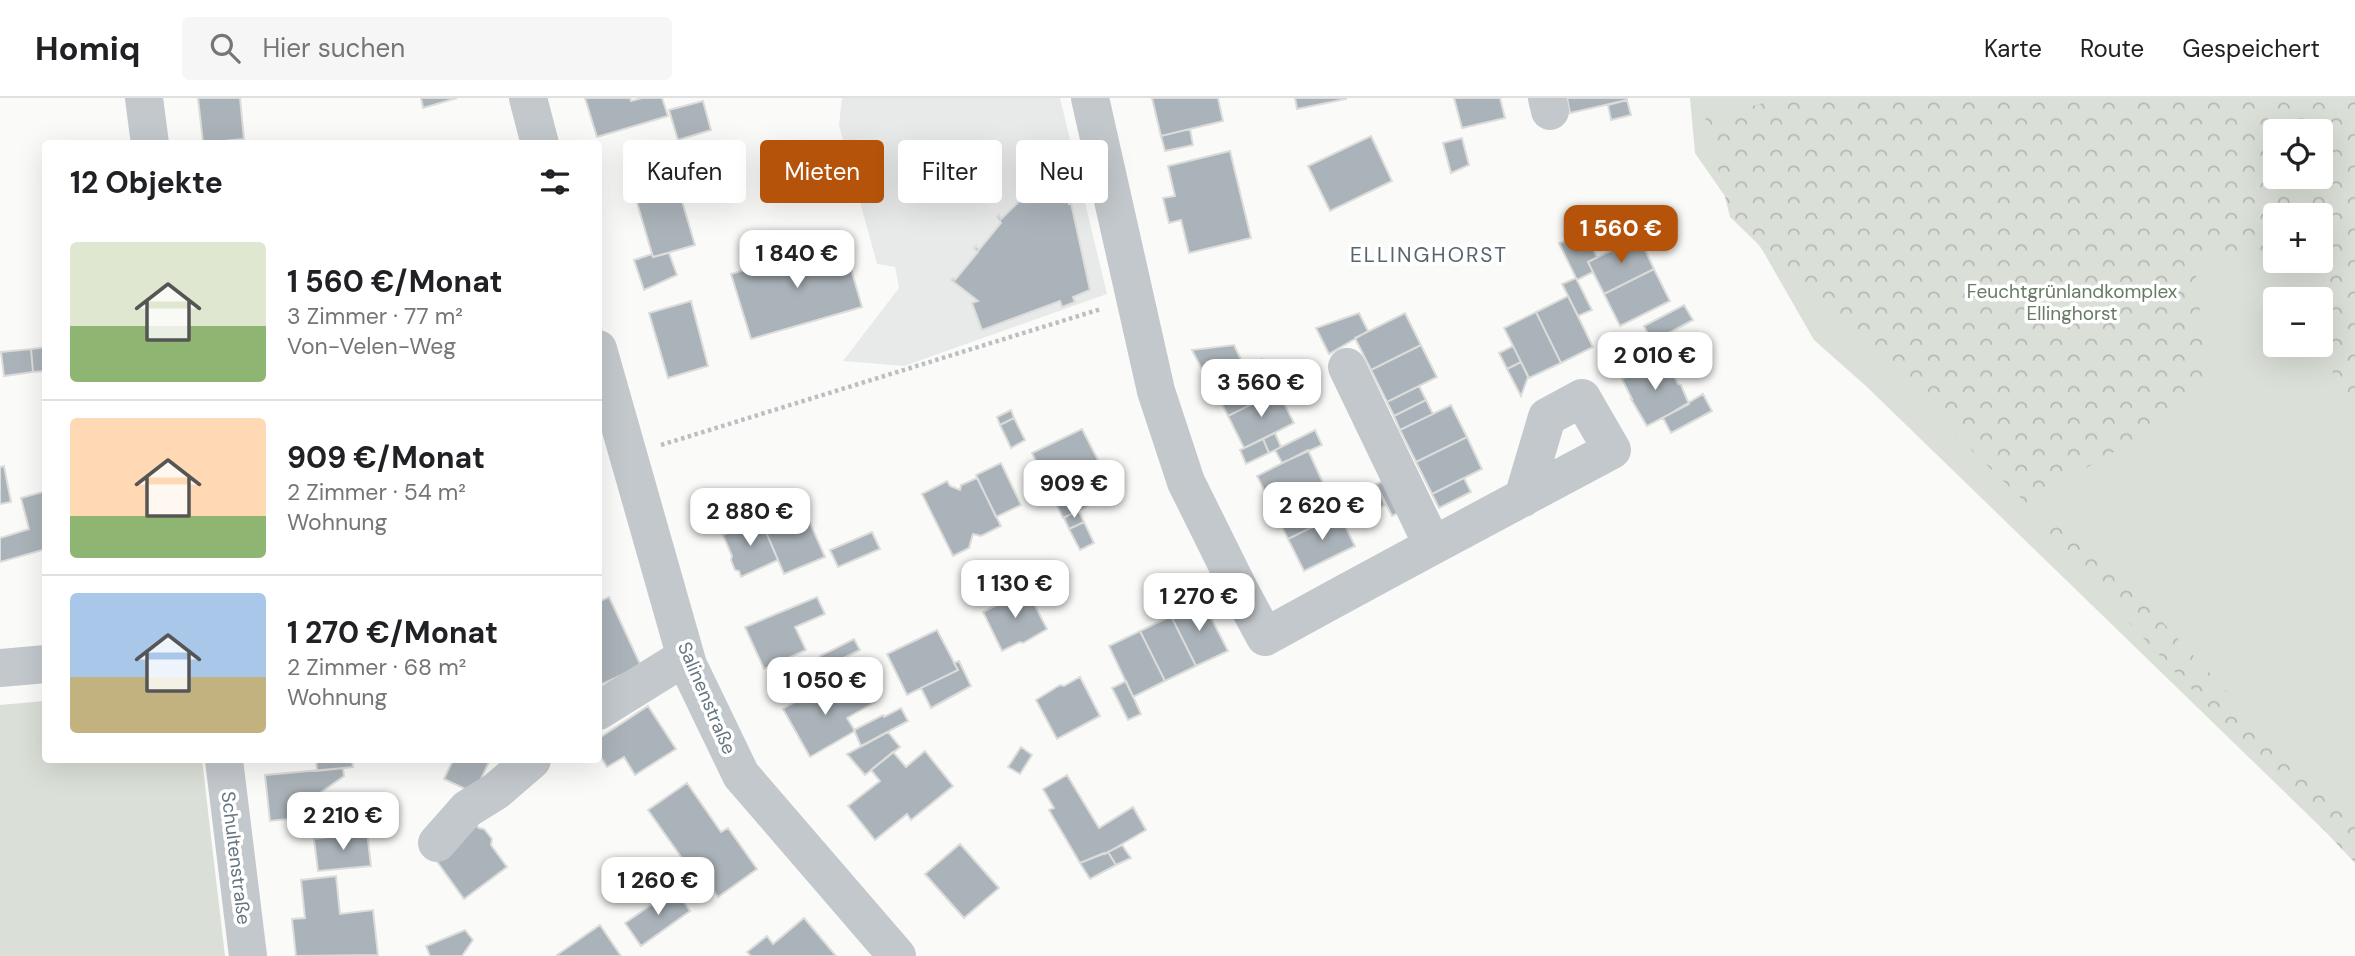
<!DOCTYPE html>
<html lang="de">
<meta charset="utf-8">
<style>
:root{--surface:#fff;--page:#f6f6f6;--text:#202124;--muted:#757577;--line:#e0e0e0;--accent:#b45309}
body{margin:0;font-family:"DM Sans",sans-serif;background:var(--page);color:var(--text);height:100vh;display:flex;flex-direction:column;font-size:26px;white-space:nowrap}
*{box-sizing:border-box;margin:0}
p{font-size:23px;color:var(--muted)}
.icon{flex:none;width:38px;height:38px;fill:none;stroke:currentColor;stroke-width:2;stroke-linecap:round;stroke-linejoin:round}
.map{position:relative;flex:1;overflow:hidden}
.panel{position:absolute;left:42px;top:42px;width:560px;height:623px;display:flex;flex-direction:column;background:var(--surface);border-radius:7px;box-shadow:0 7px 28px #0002}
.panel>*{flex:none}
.top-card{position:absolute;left:623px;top:42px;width:665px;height:63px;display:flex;gap:14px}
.fabs{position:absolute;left:2263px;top:21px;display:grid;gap:14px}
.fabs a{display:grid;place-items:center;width:70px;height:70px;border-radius:7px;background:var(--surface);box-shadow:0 7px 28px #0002;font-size:35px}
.price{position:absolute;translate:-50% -60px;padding:0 16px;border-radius:14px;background:#fff;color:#222;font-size:23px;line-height:46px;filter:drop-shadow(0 2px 4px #0008)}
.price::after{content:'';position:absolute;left:50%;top:42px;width:21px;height:16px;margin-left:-10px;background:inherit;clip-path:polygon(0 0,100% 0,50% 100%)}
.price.on{background:var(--accent);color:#fff}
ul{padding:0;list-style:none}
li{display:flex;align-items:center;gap:21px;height:175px;padding:0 28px}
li+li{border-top:2px solid var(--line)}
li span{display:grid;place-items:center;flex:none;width:196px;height:140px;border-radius:7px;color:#555}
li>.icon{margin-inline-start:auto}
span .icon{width:84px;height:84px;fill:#fffc;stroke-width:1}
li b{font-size:30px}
h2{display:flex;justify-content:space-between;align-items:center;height:84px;padding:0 28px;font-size:30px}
.tag{padding:0 24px;border-radius:7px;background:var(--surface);box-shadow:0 7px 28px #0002;font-size:24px;line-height:63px}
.tag.on{background:var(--accent);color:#fff}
header{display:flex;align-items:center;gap:42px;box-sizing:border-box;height:98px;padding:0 35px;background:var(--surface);border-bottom:2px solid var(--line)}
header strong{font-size:33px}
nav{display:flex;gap:38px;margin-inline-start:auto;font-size:24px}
.search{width:490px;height:63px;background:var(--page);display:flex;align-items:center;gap:18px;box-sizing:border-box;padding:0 24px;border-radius:7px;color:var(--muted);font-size:26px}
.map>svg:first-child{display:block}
.built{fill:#e8e9e9}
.green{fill:#dadfd7;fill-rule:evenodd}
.forest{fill:url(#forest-crowns);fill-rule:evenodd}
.building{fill:#aab3b9;stroke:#dcdcda;stroke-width:2}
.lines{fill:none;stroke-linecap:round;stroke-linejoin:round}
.path{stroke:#bbbfc2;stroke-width:4.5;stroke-dasharray:3.5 3.5;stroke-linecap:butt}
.minor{stroke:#c3c8cc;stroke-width:38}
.labels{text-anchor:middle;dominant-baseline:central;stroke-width:7;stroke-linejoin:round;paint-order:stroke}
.park-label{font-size:19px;fill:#687a64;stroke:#fff}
.street-label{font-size:19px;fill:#657683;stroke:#fff}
.neighbourhood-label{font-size:21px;letter-spacing:2px;fill:#57646e;stroke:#fff}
</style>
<header>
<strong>Homiq</strong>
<div class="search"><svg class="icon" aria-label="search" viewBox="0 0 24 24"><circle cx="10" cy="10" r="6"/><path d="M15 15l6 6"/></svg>Hier suchen</div>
<nav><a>Karte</a><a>Route</a><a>Gespeichert</a></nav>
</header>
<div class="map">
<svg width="2355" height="858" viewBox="0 0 2355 858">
<defs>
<pattern id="forest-crowns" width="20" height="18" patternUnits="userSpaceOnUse" patternTransform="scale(1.75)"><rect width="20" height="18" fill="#dadfd7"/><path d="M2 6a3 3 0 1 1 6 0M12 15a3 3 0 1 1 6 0" fill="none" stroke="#b4b9b4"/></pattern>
</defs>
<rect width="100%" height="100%" fill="#fafaf8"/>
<path class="built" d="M842,0H1060L1107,196L904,268L843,263L899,190L895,169L877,166L839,27Z"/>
<path class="green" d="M1690,0H2355V753L2333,741L1866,288L1814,242L1763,153L1695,55ZM2275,33H2320V79H2275ZM2275,117H2320V163H2275ZM2275,201H2320V247H2275Z
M45,603L46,662H202L225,858H0V607Z"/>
<path class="forest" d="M1776,0H2355V304L2333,282L2328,150H2321L2320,117H2275V152L2194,157L2206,272L2180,315L2026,405L1730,119L1705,19L1757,7ZM2275,33H2320V79H2275Z
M2067,421L2279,650L2355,713V765L2036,426Z"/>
<path class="building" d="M198,0H240L244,41L203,45Z
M421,0H457L423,10Z
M585,0H630L631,3L642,0H662L668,18L597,39Z
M1152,0H1218L1223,23L1161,38Z
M1295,0H1346V1L1297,11Z
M1454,0H1500L1505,20L1462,30Z
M1567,0H1627V2L1570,15Z
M1627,2L1631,17L1611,22L1608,7Z
M703,3L711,32L678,42L669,12Z
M1190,31L1193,47L1165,53L1161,38Z
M1371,38L1392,83L1330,113L1308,68Z
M1462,40L1469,67L1451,75L1443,45Z
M806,43L807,47L817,44L830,89L812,94V96L779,102L767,59L777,56L776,52Z
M1230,53L1251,140L1189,155L1181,122L1169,125L1163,100L1175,98L1168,68Z
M1061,72L1069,106L1071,105L1090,192L1073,199L1075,204L1062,209L1060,203L982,232L972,205L978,203L951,182L953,180L955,182L978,154L974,150L976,148L979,152L1001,125L997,119L999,117L1001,121L1027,96L1025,90L1027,89L1031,101L1042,97L1037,77Z
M658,83L662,98L679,93L695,147L653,159L633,91Z
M1585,136L1597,159L1588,164L1593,174L1577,182L1559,145Z
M1639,139L1654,171L1604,196L1588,164Z
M843,143L862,209L751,241L731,176Z
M669,155L677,177L644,192L634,162L652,156L653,159Z
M1654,171L1670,203L1620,228L1604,196Z
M1576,180L1592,212L1578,218L1562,186Z
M1568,198L1593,249L1561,265L1536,214Z
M691,203L708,268L668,280L649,215Z
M1684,207L1693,222L1652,244L1644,228Z
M1536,214L1561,265L1529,280L1504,230Z
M1359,215L1368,233L1329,256L1316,230Z
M1405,215L1421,247L1371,272L1355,240Z
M1234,247L1245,270L1210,287L1192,252Z
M1421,247L1437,279L1387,304L1371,272Z
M1513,248L1521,264L1507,271L1499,255Z
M46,249V273L33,274L31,251Z
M31,251L33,274L4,278L1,254Z
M1664,259L1678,286L1681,287L1689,306L1647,328L1631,301H1632L1622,281Z
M1262,261L1278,293L1228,318L1212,286Z
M1521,264L1528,279L1521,298L1507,271Z
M1419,288L1426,302L1394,318L1387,304Z
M1278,293L1294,325L1244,350L1228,318Z
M1703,296L1712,313L1671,335L1663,320Z
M1426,302L1433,316L1400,332L1394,318Z
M1451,307L1467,339L1416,364L1400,332Z
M1011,312L1014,320L1000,327L997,319Z
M1014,320L1025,342L1011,350L1000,327Z
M1082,331L1098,362L1047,387L1032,355Z
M1315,332L1322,347L1282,365L1275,352Z
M1275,335L1281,349L1269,355L1263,341Z
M1467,339L1482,371L1432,396L1416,364Z
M1263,341L1269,355L1246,366L1240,352Z
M1308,352L1323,385L1273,410L1257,378Z
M1098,362L1114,395L1063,420L1047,387Z
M1001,365L1021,407L996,419L976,377Z
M4,368L11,404L0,406V369Z
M977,380L1001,428L981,438L973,436L969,450L953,458L922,396L947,383L950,388L960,392L961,387Z
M1390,380L1405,412L1392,418L1376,386Z
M1464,380L1471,394L1439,410L1432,396Z
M1323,385L1339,416L1288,441L1273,410Z
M46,393V451L0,464V440L29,431L21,400Z
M1380,396L1385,407L1372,414L1366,403Z
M803,409L825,459L784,476L763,427Z
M1078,412L1084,424L1069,431L1064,420Z
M1339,416L1355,448L1304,473L1288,441Z
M760,420L778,462L741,479L739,473L735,472L731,462L732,458L723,437Z
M1084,424L1094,445L1080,452L1069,431Z
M872,434L880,451L838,469L830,452Z
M1027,492L1047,531L1023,545L1020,544L1002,553L983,514L997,507L998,503L1008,498L1012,500Z
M1211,492L1223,514L1212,520L1199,497Z
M609,499L641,568L598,588V504Z
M817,499L825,516L795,529L806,552L764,571L745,529Z
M1202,502L1228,553L1196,568L1171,518Z
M1171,518L1196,568L1165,583L1140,533Z
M937,532L958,572L907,597L887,556Z
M1140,533L1165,583L1133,599L1109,548Z
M854,541L860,552L825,569L820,558Z
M959,563L971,588L931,610L921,590L958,572L954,565Z
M1080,579L1100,618L1057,641L1036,602L1060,587L1064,588Z
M1126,583L1141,616L1128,622L1112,590Z
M828,585L838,604L866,588L875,604L847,620L855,633L810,659L783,611Z
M648,608L676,651L635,677L624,659L607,669L598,655V641Z
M901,610L908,623L861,648L854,632L883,617L884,619Z
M888,634L900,649L865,677L847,656Z
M1021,649L1032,657L1020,676L1008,669Z
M925,653L953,688L911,722L907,716L875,742L848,708L880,683L871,672L893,654L906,669Z
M316,662H352L353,669L317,673Z
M453,662H490L474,695L444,681Z
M343,670L344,678L320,695L323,717L270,723L265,677Z
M1067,677L1099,730L1133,709L1146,732L1105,756L1104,755L1080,765L1049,712L1054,710L1043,691Z
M687,685L721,734L728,730L757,771L718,799L690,760L684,763L648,712Z
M368,711L371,733L333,738L330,715Z
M476,727L479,730L484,731L492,741L491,747L507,769L464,801L433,758Z
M367,734L371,768L318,773L314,741Z
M960,746L999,790L964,820L925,776Z
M1122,747L1131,760L1116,767L1108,754Z
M1108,754L1116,767L1090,781L1080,765Z
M336,778L340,816L373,812L378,857L296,858L292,821L305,820L301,782Z
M675,791L690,813L641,848L625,825Z
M804,820L836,858H751L747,854L767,838L773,846Z
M600,827L621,858H557V857Z
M465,832L473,842L462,858H430L426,848Z"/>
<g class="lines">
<path class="path" d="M661,347L1101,211"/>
<path class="minor" d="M144,0L150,46
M528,0L540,46
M1090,0L1156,293L1186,384L1239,491L1265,539C1380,475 1496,414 1612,352L1582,300L1547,319L1523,400
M1547,0L1550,13
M598,251L688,567L741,677L897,858
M1347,269L1432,446
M0,570L46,566
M598,613L685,559
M224,662L248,858
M437,745L467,711L496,693L532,662"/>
</g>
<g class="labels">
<g class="park-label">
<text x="2072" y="193">Feuchtgrünlandkomplex<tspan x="2072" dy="22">Ellinghorst</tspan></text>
</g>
<g class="street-label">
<text transform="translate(707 600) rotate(67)">Salinenstraße</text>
<text transform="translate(236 760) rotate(83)">Schultenstraße</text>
</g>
<g class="neighbourhood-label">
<text x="1429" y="157">ELLINGHORST</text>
</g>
</g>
</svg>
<div class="fabs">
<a><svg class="icon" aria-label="locate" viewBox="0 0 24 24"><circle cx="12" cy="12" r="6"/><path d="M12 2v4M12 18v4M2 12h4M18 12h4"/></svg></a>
<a>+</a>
<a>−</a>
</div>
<b class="price on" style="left:1621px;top:167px">1 560 €</b>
<b class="price" style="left:797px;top:192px">1 840 €</b>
<b class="price" style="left:1655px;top:294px">2 010 €</b>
<b class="price" style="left:1261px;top:321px">3 560 €</b>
<b class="price" style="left:1074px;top:422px">909 €</b>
<b class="price" style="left:1322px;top:444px">2 620 €</b>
<b class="price" style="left:750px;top:450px">2 880 €</b>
<b class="price" style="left:1015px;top:522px">1 130 €</b>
<b class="price" style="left:1199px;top:535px">1 270 €</b>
<b class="price" style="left:825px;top:619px">1 050 €</b>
<b class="price" style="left:343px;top:754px">2 210 €</b>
<b class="price" style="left:658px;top:819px">1 260 €</b>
<div class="top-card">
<a class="tag">Kaufen</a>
<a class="tag on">Mieten</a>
<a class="tag">Filter</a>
<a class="tag">Neu</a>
</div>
<section class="panel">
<h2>12 Objekte<svg class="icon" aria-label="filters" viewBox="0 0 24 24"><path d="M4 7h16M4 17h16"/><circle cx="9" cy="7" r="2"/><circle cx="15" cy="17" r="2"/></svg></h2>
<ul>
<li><span style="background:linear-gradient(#dfe7d0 60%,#8fb573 0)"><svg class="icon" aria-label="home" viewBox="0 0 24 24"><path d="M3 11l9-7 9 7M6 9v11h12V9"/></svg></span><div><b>1 560 €/Monat</b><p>3 Zimmer · 77 m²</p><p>Von-Velen-Weg</p></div></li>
<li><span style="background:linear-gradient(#ffd9b3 70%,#8fb573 0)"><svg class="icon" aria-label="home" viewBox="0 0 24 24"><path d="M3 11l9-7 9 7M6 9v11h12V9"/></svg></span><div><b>909 €/Monat</b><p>2 Zimmer · 54 m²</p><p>Wohnung</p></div></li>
<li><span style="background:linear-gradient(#a9c7e8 60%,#c2b280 0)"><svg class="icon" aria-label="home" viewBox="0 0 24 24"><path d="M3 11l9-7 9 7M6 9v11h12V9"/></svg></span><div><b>1 270 €/Monat</b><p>2 Zimmer · 68 m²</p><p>Wohnung</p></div></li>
</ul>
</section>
</div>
